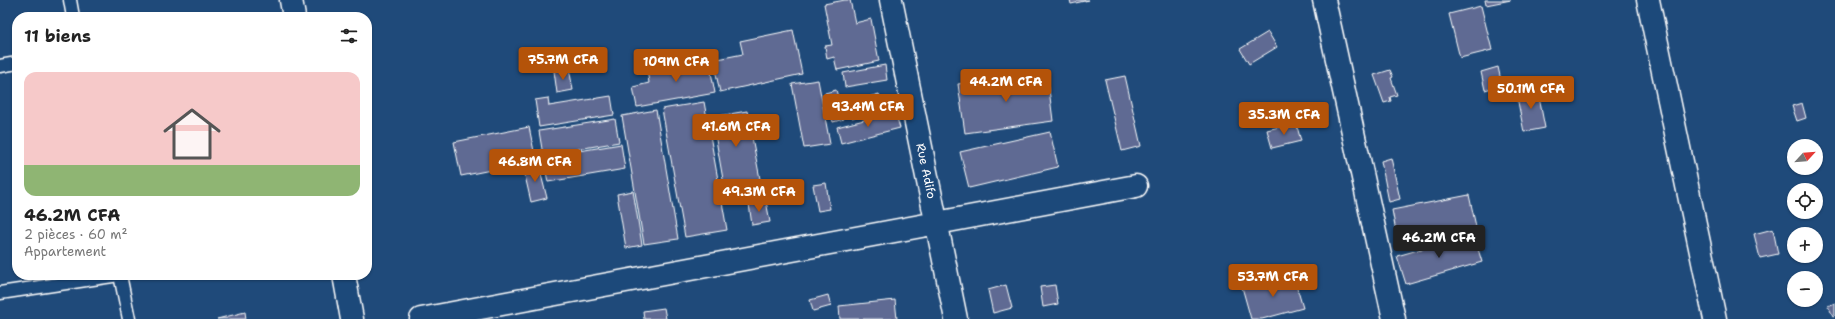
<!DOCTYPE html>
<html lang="fr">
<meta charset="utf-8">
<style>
:root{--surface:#fff;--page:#f2f2f2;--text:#222;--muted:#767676;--accent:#b45309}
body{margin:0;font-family:"Shantell Sans",sans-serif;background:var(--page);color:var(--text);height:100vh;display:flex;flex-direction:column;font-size:15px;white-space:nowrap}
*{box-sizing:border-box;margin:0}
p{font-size:13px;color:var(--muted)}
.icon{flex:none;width:22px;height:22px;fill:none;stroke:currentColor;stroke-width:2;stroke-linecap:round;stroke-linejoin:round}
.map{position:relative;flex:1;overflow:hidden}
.details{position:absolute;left:12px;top:12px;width:360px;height:268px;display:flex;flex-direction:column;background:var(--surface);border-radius:16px;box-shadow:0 1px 3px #0004}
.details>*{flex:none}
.needle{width:26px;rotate:64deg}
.fabs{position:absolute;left:1787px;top:139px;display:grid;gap:8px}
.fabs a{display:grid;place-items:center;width:36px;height:36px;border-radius:50%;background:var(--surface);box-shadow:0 1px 3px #0004;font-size:20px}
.price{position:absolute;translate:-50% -34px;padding:0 9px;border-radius:4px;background:var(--accent);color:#fff;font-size:13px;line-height:26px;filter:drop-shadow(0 1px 2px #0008)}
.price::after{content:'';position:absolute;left:50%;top:24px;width:12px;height:9px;margin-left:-6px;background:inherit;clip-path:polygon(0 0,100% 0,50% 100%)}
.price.selected{background:#222;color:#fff}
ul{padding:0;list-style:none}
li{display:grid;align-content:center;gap:8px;height:212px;padding:0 12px}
li span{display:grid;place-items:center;height:124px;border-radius:12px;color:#555}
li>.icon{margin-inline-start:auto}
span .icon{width:72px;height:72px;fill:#fffc;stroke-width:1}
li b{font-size:17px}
h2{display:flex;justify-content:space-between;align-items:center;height:48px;padding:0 12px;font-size:17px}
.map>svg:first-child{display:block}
.building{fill:#5f6a93;stroke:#fff}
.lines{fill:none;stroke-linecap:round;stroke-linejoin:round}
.service-casing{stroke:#fff;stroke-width:15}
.minor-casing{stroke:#fff;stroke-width:25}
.service{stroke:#1f4a7a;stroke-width:12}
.minor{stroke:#1f4a7a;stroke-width:22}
.labels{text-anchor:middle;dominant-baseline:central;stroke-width:3.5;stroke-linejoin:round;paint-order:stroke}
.street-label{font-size:12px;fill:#fff;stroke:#1f4a7a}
</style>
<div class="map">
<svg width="1835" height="319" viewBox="0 0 1835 319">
<rect width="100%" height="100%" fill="#1f4a7a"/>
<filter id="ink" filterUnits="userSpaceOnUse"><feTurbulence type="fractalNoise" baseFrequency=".025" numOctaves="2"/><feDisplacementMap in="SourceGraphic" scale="8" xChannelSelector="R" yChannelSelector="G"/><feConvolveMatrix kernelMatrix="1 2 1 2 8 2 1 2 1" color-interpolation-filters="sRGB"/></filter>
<g filter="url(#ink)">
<path class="building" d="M845,0H850L855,23L871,19L879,61L837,70L834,57L827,59L825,46L832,45L824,4Z
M1070,0H1089L1071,4Z
M1485,0H1511L1486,5Z
M1481,6L1492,50L1460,58L1449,14Z
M793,30L802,74L720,92L713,60L743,54L740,41Z
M1268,32L1277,47L1249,64L1240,49Z
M708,57L715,93L637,107L633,87L649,83L647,69Z
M885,65L887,80L845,87L843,73Z
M1498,67L1502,85L1485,90L1481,72Z
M569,68L573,90L557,93L554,71Z
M1390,70L1393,77L1391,78L1397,95L1390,97L1391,101L1384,103L1374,75Z
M1047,73L1053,121L965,133L958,84Z
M1125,76L1141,146L1122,151L1105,80Z
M818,80L830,144L804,148L792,84Z
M1537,87L1545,128L1524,132L1516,92Z
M836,90L844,119L833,122L825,93Z
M879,94L884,109L852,118L847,103Z
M611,96L614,115L539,127L535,100L548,98L549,106Z
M704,102L727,230L685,237L662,109Z
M1802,103L1806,118L1797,121L1792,106Z
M656,110L678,239L644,244L622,116Z
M747,111L760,179L724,185L712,117Z
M895,112L900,128L841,143L837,127Z
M615,119L619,142L543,155L539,131Z
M1296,123L1301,141L1272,148L1267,130Z
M529,127L536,161L461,176L454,142Z
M1050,132L1058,167L969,188L960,152Z
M621,144L625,169L548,182L543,157Z
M1391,158L1400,199L1389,202L1381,161Z
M538,163L547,198L531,202L523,167Z
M826,183L830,209L818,211L813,185Z
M633,191L642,245L626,248L617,194Z
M1469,195L1477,231L1399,247L1392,210Z
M766,201L770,222L752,225L749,204Z
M1773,229L1778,254L1760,258L1754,234Z
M1474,236L1482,262L1406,284L1397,256L1453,240L1454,242Z
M1293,274L1303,308L1262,319H1251L1242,287Z
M1006,285L1012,308L993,313L988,290Z
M1055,285L1058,304L1043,307L1040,287Z
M828,295L831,306L813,311L810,300Z
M895,300L897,319H840L839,306Z
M1835,303V315L1833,316L1828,306Z
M664,308L666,319H644L643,311Z
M245,312L246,319H217Z"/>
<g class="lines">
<defs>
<path id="service" d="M70,0L73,17
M0,66L17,63
M120,275L129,319
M0,293L119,275"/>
<path id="minor" d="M291,0L294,17
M891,0L956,319
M1324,0L1394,319
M1648,0L1715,319
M344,275L352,319
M421,319L1136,186"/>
</defs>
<use href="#service" class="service-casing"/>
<use href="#minor" class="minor-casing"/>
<use href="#service" class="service"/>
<use href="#minor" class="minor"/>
</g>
</g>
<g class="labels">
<g class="street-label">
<text transform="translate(926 171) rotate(78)">Rue Adifo</text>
</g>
</g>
</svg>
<div class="fabs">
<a><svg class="needle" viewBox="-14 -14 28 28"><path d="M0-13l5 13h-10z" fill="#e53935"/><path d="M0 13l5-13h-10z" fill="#767676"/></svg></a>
<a><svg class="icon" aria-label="locate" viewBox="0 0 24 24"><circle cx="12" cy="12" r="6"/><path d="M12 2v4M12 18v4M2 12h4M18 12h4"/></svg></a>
<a>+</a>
<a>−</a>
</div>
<b class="price" style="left:563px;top:81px">75.7M CFA</b>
<b class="price" style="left:676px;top:83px">109M CFA</b>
<b class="price" style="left:1006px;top:103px">44.2M CFA</b>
<b class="price" style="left:1531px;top:110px">50.1M CFA</b>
<b class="price" style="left:868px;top:128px">93.4M CFA</b>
<b class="price" style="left:1284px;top:136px">35.3M CFA</b>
<b class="price" style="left:736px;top:148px">41.6M CFA</b>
<b class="price" style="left:535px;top:183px">46.8M CFA</b>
<b class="price" style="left:759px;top:213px">49.3M CFA</b>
<b class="price selected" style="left:1439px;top:259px">46.2M CFA</b>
<b class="price" style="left:1273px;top:298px">53.7M CFA</b>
<section class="details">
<h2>11 biens<svg class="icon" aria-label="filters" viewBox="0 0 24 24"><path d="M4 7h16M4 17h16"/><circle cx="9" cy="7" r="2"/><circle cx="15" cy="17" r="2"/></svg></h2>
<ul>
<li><span style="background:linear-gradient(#f6c9c9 75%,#8fb573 0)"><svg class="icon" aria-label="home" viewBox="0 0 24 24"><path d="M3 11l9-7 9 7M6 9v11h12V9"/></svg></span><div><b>46.2M CFA</b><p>2 pièces · 60 m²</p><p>Appartement</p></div></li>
</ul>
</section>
</div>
